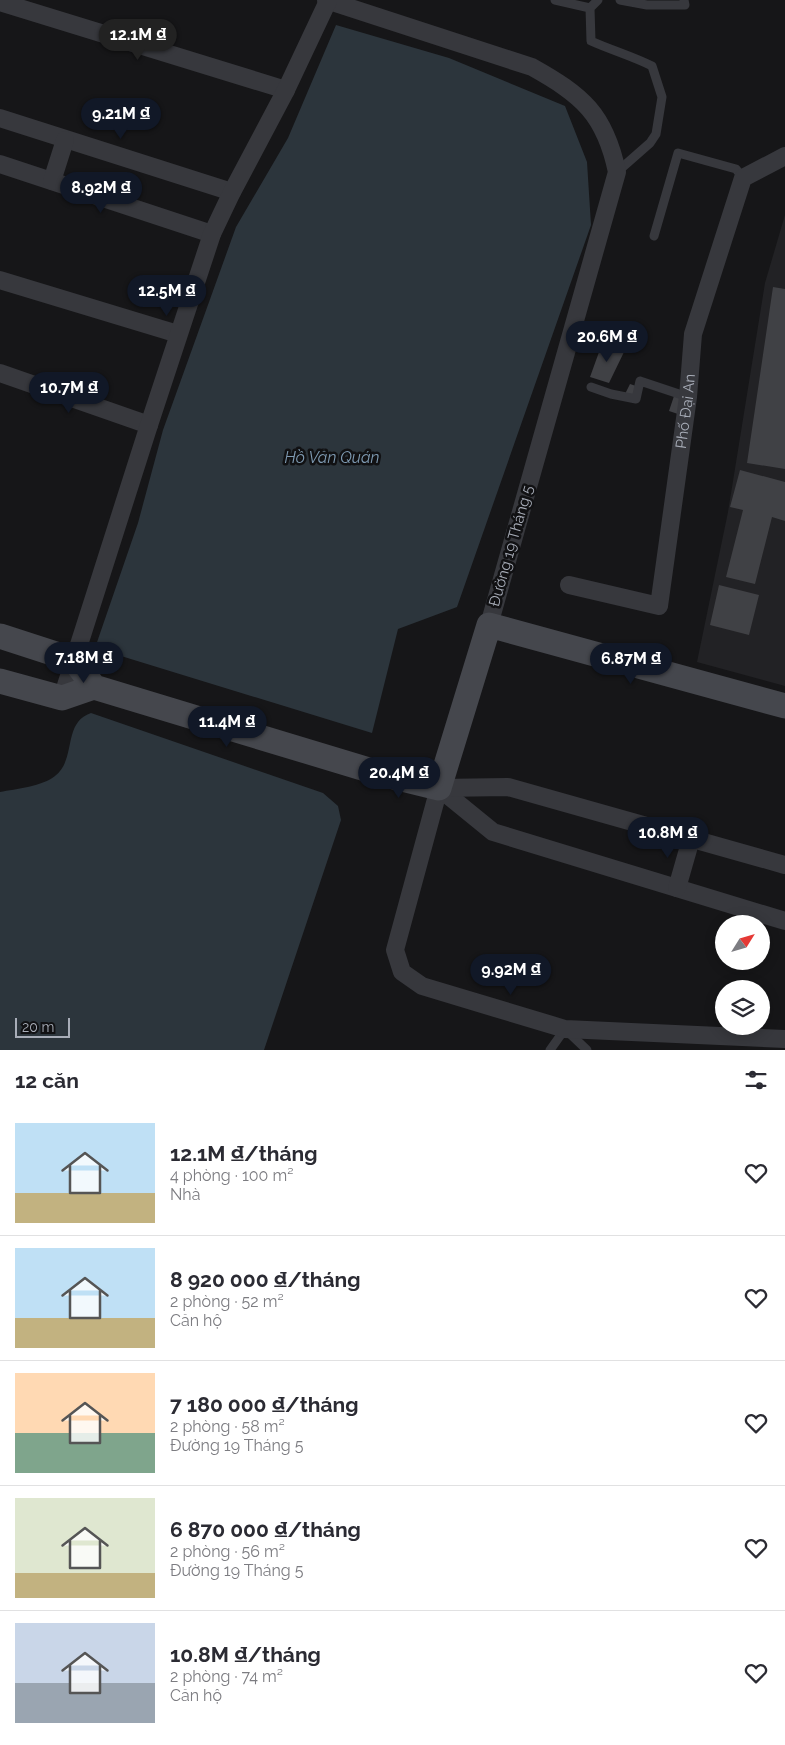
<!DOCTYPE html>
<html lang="vi">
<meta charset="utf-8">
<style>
:root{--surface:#fff;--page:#f7f7f7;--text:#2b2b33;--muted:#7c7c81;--line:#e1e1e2;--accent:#111827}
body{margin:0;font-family:Raleway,sans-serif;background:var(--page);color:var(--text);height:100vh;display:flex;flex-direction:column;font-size:19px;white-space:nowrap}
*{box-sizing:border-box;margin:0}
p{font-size:16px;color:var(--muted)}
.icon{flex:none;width:28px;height:28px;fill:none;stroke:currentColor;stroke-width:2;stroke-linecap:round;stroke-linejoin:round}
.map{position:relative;height:1050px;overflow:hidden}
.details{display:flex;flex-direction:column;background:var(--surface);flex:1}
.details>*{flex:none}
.needle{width:32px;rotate:53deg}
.buttons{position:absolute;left:715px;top:915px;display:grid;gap:10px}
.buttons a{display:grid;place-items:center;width:55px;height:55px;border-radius:50%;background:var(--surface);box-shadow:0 2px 12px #0003;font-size:25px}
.scale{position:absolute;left:15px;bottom:12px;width:55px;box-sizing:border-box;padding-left:5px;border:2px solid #a8adb8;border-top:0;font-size:14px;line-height:18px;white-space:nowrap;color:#a8adb8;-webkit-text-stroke:4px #111113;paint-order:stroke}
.price{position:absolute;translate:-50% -42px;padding:0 11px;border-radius:18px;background:var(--accent);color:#fff;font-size:16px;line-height:32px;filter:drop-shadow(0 1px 2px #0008)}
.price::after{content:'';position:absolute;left:50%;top:30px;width:15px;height:11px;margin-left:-8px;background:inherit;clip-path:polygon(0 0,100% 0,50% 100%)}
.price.current{background:#222;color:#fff}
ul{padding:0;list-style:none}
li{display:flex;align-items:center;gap:15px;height:125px;padding:0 15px}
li+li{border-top:1px solid var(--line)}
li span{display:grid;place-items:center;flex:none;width:140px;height:100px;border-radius:0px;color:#555}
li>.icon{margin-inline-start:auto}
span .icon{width:60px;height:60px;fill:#fffc;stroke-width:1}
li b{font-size:21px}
h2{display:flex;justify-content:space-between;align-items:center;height:60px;padding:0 15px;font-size:21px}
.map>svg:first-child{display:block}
.built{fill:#222225}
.water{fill:#2c353c}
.building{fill:#404145}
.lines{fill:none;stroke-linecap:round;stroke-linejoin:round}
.lane{stroke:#37383d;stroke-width:9}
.street{stroke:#37383d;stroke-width:18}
.secondary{stroke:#45474d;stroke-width:25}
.labels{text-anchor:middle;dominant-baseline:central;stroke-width:5;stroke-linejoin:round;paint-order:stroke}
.street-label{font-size:15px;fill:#a8adb8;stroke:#111113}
.water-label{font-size:16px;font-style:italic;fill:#7f9bb3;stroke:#111113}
</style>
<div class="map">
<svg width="785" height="1050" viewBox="0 0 785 1050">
<rect width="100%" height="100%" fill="#161618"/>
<path class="built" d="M785,215V686L697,662L728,512L765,283Z"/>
<path class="water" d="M336,25L449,58L565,106L587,162L591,225L457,607L398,629L372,733L95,648L138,523L163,430L236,227L288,138Z
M91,713L323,793L338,806L341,820L264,1050H0V792C16,789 43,786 55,776C77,759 62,723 91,713Z"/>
<path class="building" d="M773,287L785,289V469L747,463Z
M603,341L624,352L609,383L590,377Z
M630,384L636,386V399L625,394Z
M675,393L688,397L684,416L669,411Z
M740,470L785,482V521L772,517L755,584L726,577L743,510L730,507Z
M719,585L759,595L749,635L710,625Z"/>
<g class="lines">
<path class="lane" d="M555,0L590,8
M598,0L590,8L591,41C611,50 632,56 652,66L662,97L656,134L650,143L617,172
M620,0L647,5H685L684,0
M654,236L678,153L736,169L743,178
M591,387L611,394L636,399L640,381L688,397
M550,1050L565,1029L587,1050"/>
<g class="street">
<path d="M326,0L532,67C582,95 605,114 617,172L489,625"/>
<path d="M0,2L286,90"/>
<path d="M0,118L232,192"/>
<path d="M0,164L212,234"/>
<path d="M52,181L65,140"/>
<path d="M0,280L178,334"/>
<path d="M0,373L149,425"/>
<path id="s1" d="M569,585L659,606L688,397L693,334L743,178L785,156"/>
<path d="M62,698L149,425L212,234L232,192L286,90L328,1"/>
<path d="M439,788L395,950L402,972L422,986L565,1029L785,1039"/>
<path d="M439,788L493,832L785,921"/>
<path d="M439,788L508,787L785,865"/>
<path d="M677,888L691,839"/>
</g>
<path class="secondary" d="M0,636L74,660L94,687
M0,681L62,698L94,687L382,774L439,788L489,625L785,706"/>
</g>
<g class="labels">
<g class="street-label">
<text stroke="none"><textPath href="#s1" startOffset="289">Phố Đại An</textPath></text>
<text transform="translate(511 546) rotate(-74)">Đường 19 Tháng 5</text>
</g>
<g class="water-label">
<text x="332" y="457">Hồ Văn Quán</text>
</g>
</g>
</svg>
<div class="buttons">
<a><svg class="needle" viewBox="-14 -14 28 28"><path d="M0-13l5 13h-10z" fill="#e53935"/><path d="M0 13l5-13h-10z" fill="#7c7c81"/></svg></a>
<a><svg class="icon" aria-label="layers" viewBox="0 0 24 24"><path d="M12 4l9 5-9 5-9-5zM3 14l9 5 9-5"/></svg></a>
</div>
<div class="scale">20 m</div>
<b class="price current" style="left:138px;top:61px">12.1M ₫</b>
<b class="price" style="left:121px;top:140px">9.21M ₫</b>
<b class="price" style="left:101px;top:214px">8.92M ₫</b>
<b class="price" style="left:167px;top:317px">12.5M ₫</b>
<b class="price" style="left:607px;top:363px">20.6M ₫</b>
<b class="price" style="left:69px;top:414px">10.7M ₫</b>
<b class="price" style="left:84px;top:684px">7.18M ₫</b>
<b class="price" style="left:631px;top:685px">6.87M ₫</b>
<b class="price" style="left:227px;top:748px">11.4M ₫</b>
<b class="price" style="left:399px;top:799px">20.4M ₫</b>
<b class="price" style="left:668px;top:859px">10.8M ₫</b>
<b class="price" style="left:511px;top:996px">9.92M ₫</b>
</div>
<section class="details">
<h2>12 căn<svg class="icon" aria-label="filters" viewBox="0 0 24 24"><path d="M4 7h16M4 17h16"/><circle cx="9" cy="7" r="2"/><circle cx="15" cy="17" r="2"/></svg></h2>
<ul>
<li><span style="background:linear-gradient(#bfe0f5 70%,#c2b280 0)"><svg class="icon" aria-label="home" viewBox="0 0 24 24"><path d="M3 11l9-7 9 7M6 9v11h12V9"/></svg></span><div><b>12.1M ₫/tháng</b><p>4 phòng · 100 m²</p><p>Nhà</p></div><svg class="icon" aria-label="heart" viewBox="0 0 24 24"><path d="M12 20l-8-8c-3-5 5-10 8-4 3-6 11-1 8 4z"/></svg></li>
<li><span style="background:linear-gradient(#bfe0f5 70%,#c2b280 0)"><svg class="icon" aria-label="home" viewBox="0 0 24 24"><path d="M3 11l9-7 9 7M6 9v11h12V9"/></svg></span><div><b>8 920 000 ₫/tháng</b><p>2 phòng · 52 m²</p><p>Căn hộ</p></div><svg class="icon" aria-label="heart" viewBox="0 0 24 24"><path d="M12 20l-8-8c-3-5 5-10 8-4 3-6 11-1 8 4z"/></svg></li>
<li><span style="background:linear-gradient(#ffd9b3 60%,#7fa58c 0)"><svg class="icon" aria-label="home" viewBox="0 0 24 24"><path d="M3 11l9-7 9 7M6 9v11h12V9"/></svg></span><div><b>7 180 000 ₫/tháng</b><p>2 phòng · 58 m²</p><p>Đường 19 Tháng 5</p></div><svg class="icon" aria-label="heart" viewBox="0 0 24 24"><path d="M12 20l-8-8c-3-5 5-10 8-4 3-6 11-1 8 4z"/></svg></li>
<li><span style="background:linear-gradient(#dfe7d0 75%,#c2b280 0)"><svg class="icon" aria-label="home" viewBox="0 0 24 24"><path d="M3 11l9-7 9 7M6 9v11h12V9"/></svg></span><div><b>6 870 000 ₫/tháng</b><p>2 phòng · 56 m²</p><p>Đường 19 Tháng 5</p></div><svg class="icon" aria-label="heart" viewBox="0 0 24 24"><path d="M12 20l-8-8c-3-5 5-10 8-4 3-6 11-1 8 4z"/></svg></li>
<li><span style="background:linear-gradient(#c9d6e8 60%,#9aa5b1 0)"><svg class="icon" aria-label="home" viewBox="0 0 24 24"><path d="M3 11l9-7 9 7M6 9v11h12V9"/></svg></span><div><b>10.8M ₫/tháng</b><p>2 phòng · 74 m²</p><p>Căn hộ</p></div><svg class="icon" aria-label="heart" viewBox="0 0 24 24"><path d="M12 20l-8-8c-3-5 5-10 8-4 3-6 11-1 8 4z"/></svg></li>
</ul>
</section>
